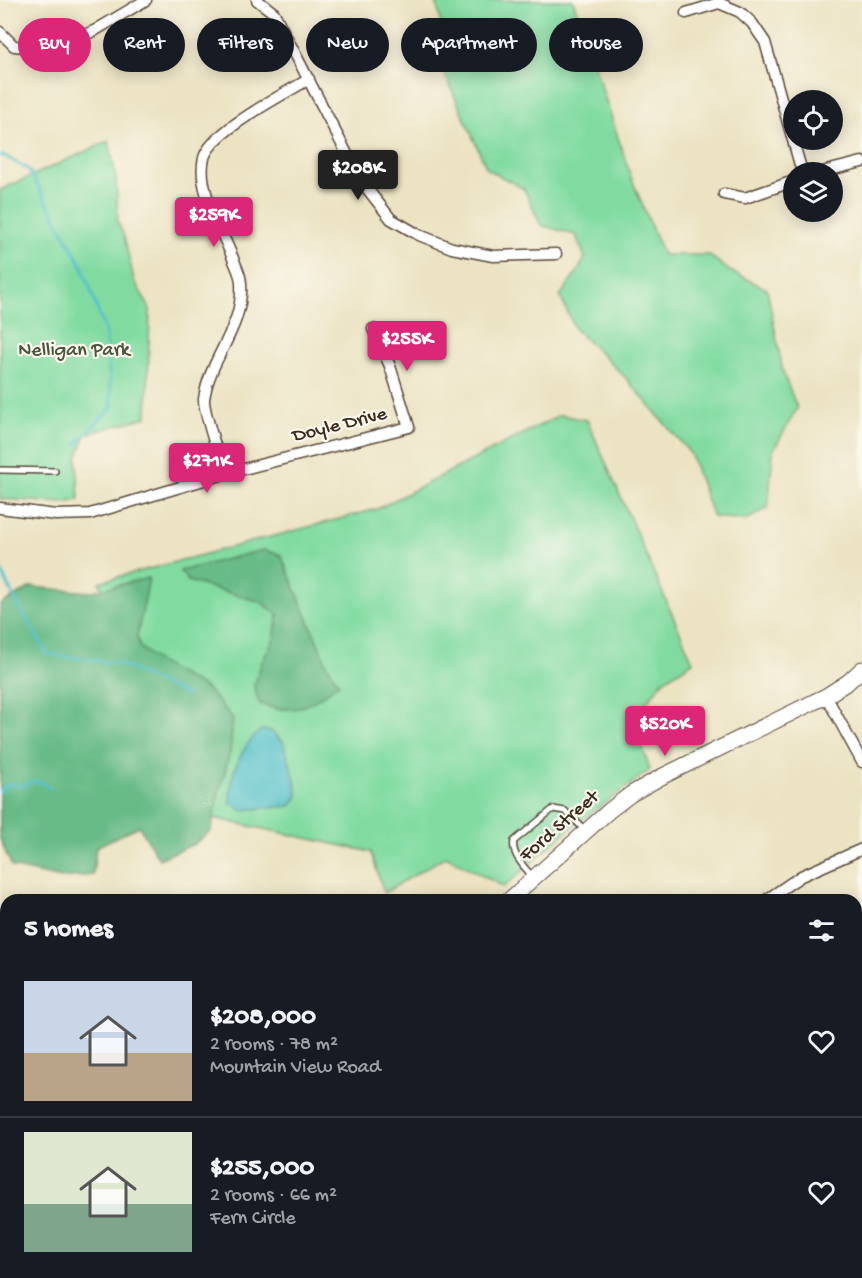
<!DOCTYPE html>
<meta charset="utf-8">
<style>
:root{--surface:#171b24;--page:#242831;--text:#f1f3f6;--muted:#9ea1a6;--line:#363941;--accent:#db2777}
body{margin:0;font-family:"Gochi Hand",sans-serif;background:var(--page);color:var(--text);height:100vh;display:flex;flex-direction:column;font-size:22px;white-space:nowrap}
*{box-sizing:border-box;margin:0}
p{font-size:20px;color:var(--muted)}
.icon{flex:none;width:33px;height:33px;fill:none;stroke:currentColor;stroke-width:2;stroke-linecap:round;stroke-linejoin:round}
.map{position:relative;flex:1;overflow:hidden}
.side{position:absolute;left:0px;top:894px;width:862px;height:384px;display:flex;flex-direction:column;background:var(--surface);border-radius:18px 18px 0 0;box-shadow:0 3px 15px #0003}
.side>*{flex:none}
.guide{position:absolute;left:18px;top:18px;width:826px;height:54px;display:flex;gap:12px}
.buttons{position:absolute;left:783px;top:90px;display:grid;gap:12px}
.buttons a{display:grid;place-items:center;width:60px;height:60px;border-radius:50%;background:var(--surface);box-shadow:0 3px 15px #0003;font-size:30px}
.price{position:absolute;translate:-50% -51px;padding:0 14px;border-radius:6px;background:var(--accent);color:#fff;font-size:20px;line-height:39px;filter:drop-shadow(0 2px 3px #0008)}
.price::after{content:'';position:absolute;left:50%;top:36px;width:18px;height:14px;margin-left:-9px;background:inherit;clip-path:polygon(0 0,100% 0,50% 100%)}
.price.selected{background:#222;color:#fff}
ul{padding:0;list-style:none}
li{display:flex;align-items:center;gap:18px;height:150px;padding:0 24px}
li+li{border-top:2px solid var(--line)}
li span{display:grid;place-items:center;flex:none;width:168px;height:120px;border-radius:0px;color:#555}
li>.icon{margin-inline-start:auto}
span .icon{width:72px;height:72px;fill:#fffc;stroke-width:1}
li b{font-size:26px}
h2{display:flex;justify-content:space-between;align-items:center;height:72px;padding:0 24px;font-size:26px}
.chip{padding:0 21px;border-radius:27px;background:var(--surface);box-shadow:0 3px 15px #0003;font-size:21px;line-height:54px}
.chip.selected{background:var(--accent);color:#fff}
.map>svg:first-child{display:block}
.built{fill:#d2d9f9}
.green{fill:#81dba1;stroke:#5e8260;stroke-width:1.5}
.forest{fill:#68bb87;stroke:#527252;stroke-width:1.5}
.water{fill:#53c1c9;stroke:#477674;stroke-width:1.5}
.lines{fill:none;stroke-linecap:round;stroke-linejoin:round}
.stream{stroke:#53c1c9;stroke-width:3}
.lane-casing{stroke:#564637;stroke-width:8}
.street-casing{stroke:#564637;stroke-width:13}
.secondary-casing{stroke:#564637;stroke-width:17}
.lane{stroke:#fff;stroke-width:5}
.street{stroke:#fff;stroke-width:10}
.secondary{stroke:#fff;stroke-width:15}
.labels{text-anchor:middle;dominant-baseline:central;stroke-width:4.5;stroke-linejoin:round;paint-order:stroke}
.park-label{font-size:20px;fill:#4c563f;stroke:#fbf7ec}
.street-label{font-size:20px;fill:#3b2a1e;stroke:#fbf7ec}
</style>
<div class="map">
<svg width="862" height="1278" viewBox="0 0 862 1278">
<rect width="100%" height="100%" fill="#fbf7ec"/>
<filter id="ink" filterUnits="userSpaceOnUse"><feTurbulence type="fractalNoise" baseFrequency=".0167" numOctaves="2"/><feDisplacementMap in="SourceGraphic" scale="12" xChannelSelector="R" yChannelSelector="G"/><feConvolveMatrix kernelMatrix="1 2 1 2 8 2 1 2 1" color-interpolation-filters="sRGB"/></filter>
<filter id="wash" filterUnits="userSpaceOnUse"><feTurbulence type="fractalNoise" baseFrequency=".008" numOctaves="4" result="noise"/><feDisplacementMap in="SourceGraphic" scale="24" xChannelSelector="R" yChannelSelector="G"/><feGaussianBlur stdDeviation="1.35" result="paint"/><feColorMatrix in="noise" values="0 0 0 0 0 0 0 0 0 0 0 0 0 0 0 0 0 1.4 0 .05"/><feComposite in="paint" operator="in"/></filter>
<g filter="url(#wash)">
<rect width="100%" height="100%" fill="#ece3c3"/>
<path class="built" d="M215,1272H424L425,1278H216Z"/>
<path class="green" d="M436,0H573L631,177L663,255H709L730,271L767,289L783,372L797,408L773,451L768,508L746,520L713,517L690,453L625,377L575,329L560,296L576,274L585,258L576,235L541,225L524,189L487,169L439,61L442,29Z
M109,141L116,178L118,223L124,236L134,280L150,309L147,417L86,434L77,458L79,500L65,503L0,499V190Z
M560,415L587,420L693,662L663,681L633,720L650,770L567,831L504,887L446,856L384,893L371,852L203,816L190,771L99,582L377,509Z"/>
<path class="forest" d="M263,550L281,555L328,667L339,683C312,705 293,718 259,703L254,686L263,659L274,639L278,615L261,602L188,581L180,571Z
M149,578L137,637L140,647L158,662L206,688L233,718L230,753L218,796L211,831L194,844L159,859L139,826L96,847L93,875L61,878L12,867L0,839V605L31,587L89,592Z"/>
<path class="water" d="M261,730L271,731L283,742L294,777L298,796L291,806L241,810L230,802C229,776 241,746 261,730Z"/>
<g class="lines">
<path class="stream" d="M0,156L3,155L29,170L83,268L106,334L112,407L77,444
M0,567L9,588L47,654L121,664L186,695
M0,791L10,784L24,786C33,777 42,782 51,789"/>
</g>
</g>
<g filter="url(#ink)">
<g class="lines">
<defs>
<path id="lane" d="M0,470L55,471
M533,877C524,867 511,854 514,841L553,809L565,811L584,829"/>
<path id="street" d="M257,0L274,13L361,181L391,219L419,235L452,248L493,256L556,254
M686,13L719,3L740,12L752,23L765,42L802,172
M0,32L14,46L49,49L94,31L146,0
M822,172L862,162
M724,194L745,198L794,181
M224,474C220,460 203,411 204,399C210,356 244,329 241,283C241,276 237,268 234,261C223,232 196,189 204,158C211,131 285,94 309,79
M0,508L56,515L90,514L224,474L409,427L390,366L373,329
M826,696L862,762
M766,900L801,876L862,849
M0,944L6,946
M856,1143C861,1156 862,1170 856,1183
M140,1272L141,1278
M434,1272L436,1278
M788,1278L793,1272"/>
<path id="secondary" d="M509,900L610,810L631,794L663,776L826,696L848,682L862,669
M0,1148L6,1149"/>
</defs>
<use href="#lane" class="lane-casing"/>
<use href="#street" class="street-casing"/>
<use href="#secondary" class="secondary-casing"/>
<use href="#lane" class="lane"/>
<use href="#street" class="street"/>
<use href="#secondary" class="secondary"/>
</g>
</g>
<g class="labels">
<g class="park-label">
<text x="74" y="351">Nelligan Park</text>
</g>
<g class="street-label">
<text transform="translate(340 426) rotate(-14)">Doyle Drive</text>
<text transform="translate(560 827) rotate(-41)">Ford Street</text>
</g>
</g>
</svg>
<div class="buttons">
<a><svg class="icon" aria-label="locate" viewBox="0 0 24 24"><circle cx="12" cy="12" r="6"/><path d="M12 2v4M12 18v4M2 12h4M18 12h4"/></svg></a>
<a><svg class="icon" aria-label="layers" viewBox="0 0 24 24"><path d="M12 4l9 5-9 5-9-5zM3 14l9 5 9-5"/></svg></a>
</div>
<b class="price selected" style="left:358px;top:201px">$208K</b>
<b class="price" style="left:214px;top:248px">$259K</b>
<b class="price" style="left:407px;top:372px">$255K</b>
<b class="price" style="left:207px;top:494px">$271K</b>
<b class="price" style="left:665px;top:757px">$520K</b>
<div class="guide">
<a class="chip selected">Buy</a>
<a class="chip">Rent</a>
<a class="chip">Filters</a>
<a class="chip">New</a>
<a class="chip">Apartment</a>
<a class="chip">House</a>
</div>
<section class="side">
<h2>5 homes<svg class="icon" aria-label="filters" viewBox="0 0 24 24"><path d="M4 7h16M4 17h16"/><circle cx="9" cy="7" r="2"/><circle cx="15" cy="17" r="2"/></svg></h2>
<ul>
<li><span style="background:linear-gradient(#c9d6e8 60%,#b9a48a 0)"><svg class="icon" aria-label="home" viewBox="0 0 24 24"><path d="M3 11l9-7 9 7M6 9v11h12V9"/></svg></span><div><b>$208,000</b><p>2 rooms · 78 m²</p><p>Mountain View Road</p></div><svg class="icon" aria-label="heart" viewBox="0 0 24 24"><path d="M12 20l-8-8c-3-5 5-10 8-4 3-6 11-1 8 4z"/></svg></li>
<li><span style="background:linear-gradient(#dfe7d0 60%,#7fa58c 0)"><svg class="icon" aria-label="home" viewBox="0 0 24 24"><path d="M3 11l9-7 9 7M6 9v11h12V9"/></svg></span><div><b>$255,000</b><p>2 rooms · 66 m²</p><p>Fern Circle</p></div><svg class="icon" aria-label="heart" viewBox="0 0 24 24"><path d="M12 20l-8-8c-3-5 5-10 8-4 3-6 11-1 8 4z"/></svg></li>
</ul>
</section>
</div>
